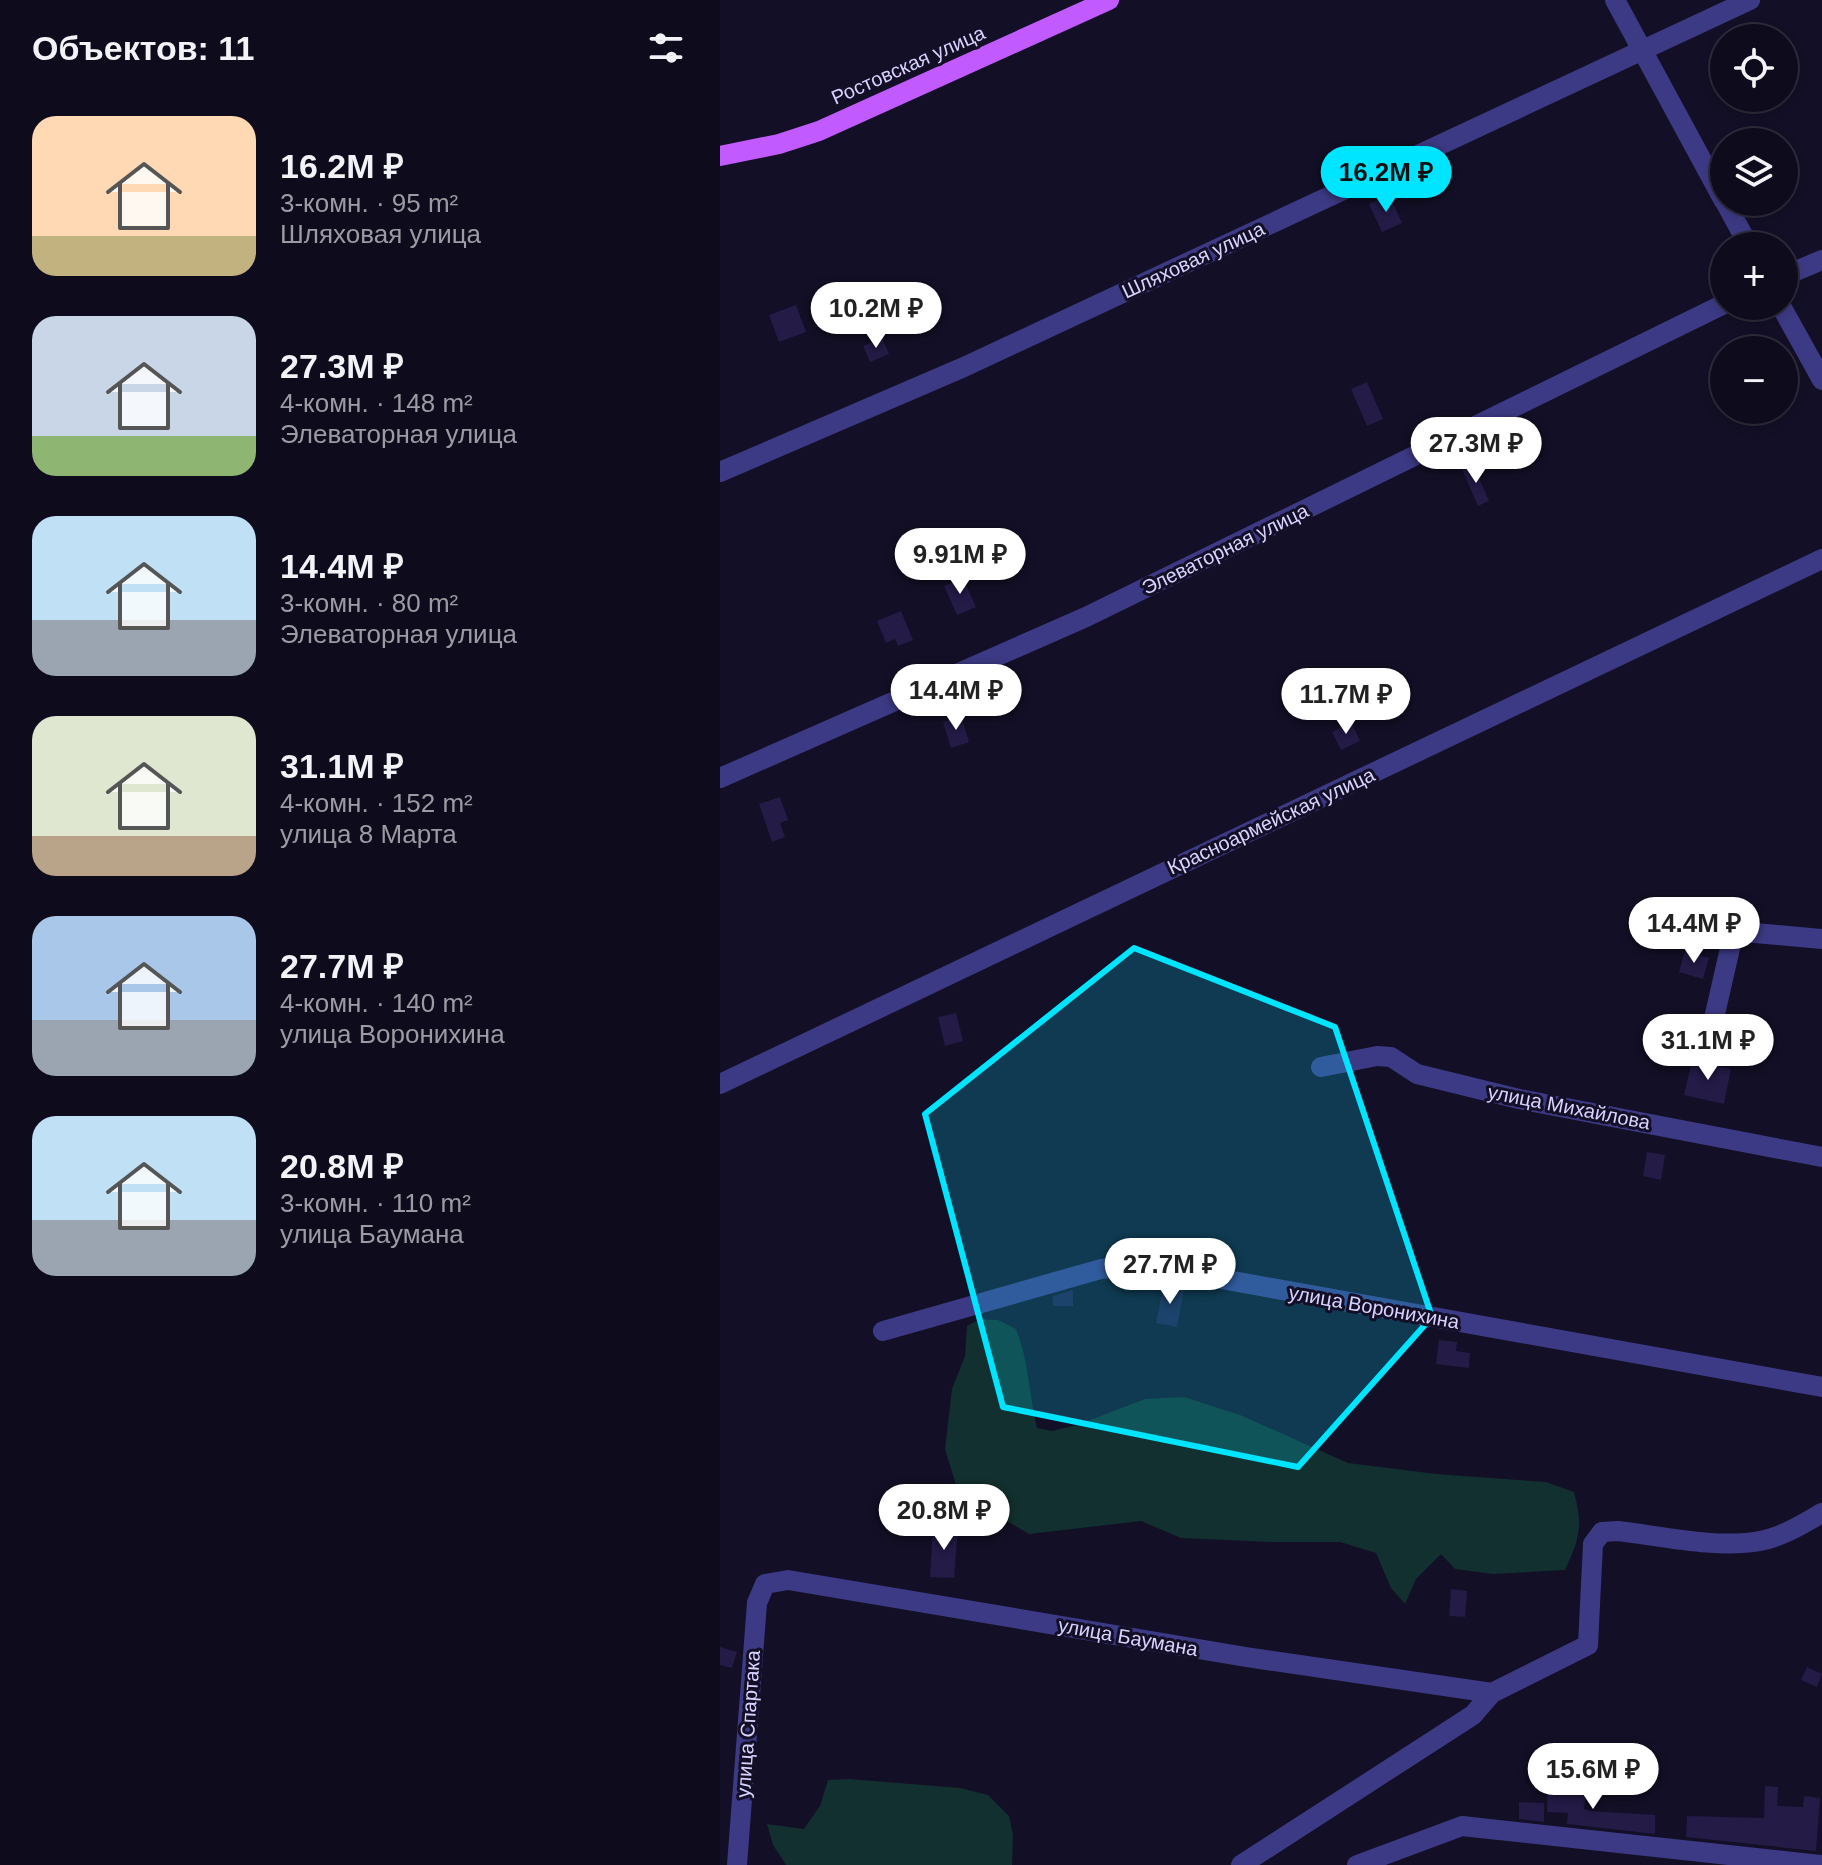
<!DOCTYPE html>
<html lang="ru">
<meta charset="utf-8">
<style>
:root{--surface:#0e0b1c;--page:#171425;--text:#f1f3f6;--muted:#9b9ba3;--line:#2e2b3b;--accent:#00e5ff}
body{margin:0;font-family:Helvetica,sans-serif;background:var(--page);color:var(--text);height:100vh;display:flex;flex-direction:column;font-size:30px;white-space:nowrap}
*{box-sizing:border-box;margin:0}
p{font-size:26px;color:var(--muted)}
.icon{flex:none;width:44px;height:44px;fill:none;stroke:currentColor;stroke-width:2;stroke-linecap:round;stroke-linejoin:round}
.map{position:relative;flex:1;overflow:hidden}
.side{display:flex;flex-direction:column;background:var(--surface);width:720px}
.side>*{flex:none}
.controls{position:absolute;left:990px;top:24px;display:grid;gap:16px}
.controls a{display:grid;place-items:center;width:88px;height:88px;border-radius:50%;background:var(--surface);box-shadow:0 4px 12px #0003,0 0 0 2px var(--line);font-size:40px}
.price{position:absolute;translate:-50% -68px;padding:0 18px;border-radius:28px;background:#fff;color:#222;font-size:26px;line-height:52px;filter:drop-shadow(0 2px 4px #0008)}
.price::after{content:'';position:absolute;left:50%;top:48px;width:24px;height:18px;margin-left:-12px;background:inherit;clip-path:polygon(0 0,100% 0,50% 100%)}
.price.selected{background:var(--accent);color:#111}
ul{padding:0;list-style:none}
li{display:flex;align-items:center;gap:24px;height:200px;padding:0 32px}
li span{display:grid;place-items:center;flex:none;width:224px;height:160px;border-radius:24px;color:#555}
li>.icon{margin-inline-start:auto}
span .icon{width:96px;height:96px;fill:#fffc;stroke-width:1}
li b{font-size:34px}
h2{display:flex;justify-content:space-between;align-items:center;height:96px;padding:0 32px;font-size:34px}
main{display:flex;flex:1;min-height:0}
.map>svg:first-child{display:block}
.green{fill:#12302f}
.building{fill:#241b47}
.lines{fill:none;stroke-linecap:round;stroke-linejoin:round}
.minor{stroke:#3d3a85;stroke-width:20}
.major{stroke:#c25bff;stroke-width:20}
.marked{fill:#00e5ff;fill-opacity:0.2;stroke:#00e5ff;stroke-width:6;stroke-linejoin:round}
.labels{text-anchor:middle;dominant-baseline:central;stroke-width:6;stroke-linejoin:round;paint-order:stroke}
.street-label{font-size:20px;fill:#d9d4ff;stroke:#130f26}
</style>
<main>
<section class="side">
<h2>Объектов: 11<svg class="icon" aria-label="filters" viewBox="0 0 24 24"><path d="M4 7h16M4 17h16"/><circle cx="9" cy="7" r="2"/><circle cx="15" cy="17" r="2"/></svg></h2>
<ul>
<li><span style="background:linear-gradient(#ffd9b3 75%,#c2b280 0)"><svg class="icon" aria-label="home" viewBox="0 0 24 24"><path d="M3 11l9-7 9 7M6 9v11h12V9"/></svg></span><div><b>16.2M ₽</b><p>3-комн. · 95 m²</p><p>Шляховая улица</p></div></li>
<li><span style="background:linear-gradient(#c9d6e8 75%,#8fb573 0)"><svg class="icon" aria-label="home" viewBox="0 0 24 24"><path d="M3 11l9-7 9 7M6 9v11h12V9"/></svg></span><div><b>27.3M ₽</b><p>4-комн. · 148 m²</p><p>Элеваторная улица</p></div></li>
<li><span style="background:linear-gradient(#bfe0f5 65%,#9aa5b1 0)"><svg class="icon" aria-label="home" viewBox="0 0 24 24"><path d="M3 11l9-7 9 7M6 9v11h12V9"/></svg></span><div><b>14.4M ₽</b><p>3-комн. · 80 m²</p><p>Элеваторная улица</p></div></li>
<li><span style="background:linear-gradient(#dfe7d0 75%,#b9a48a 0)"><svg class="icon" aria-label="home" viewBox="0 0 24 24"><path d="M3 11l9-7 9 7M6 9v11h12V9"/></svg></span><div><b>31.1M ₽</b><p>4-комн. · 152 m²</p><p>улица 8 Марта</p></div></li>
<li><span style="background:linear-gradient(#a9c7e8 65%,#9aa5b1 0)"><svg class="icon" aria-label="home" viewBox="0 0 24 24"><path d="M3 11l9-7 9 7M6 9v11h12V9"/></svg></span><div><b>27.7M ₽</b><p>4-комн. · 140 m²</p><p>улица Воронихина</p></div></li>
<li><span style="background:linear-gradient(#bfe0f5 65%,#9aa5b1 0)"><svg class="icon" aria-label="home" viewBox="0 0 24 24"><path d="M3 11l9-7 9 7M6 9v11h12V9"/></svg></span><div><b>20.8M ₽</b><p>3-комн. · 110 m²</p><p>улица Баумана</p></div></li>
</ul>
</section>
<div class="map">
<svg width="1102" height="1865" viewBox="0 0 1102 1865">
<rect width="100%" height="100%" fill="#130f26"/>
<path class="green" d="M260,1319L278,1320L296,1329C309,1361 309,1395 317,1428L332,1431L357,1425L425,1399L464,1397L520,1415L628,1463L716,1474L826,1482L854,1492C863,1526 860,1538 845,1570L773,1574L735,1569L721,1554L696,1579L685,1604L671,1588L656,1553L620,1542H551L461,1538L421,1521L309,1534L270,1511L237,1488L225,1449L232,1389L245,1356L247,1326Z
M129,1779L240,1788L268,1795L289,1816L293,1835L292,1865H66L53,1845L47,1824L84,1829L100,1806L108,1780Z"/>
<path class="building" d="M669,195L682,223L662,232L649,204Z
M76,305L86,332L59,342L49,315Z
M162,338L169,354L150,362L143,346Z
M647,382L663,419L647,426L631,389Z
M753,464L769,501L758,506L742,469Z
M243,578L256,607L237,615L224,586Z
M181,611L193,640L178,646L175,639L166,643L157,621Z
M241,716L249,742L231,748L223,722Z
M631,722L640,741L621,750L612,732Z
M60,797L68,820L60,823L65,837L52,842L39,804Z
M965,951L989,958L983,979L959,972Z
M236,1013L243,1041L225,1046L218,1017Z
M972,1061L1011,1069L1004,1104L964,1095Z
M927,1152L945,1155L941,1180L923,1176Z
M444,1285L464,1289L457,1327L436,1323Z
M353,1290V1306H333V1296Z
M719,1340L737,1342L736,1351L750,1353L749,1368L716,1364Z
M213,1525L238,1527L234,1578L210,1577Z
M731,1589L747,1591L745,1617L729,1616Z
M0,1647L17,1652L12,1668L0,1665Z
M1087,1667L1102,1674L1097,1687L1081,1680Z
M828,1779L848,1780V1789L866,1790L864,1809L870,1811L935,1815V1834L847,1824L848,1813L827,1812Z
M1045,1786L1058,1787L1057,1806L1083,1807L1084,1796L1100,1798L1096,1851L966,1837L967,1816L1044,1818Z
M799,1802L824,1803V1822L799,1819Z"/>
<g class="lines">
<path class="minor" d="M895,0L1004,201
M1005,202L1029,246
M1064,276L1102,260
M1061,306L1102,380
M0,472L244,367L1030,0
M0,778L366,617L1004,304
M990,1036L1011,944L1024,932L1102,939
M601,1067L657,1056L671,1057L697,1074L799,1099L1102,1157
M0,1084L1102,559
M163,1331L381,1269L415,1266L457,1271L1102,1387
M17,1865L37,1603L45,1584L68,1580L526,1657L772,1693
M521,1865L753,1715L772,1693L868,1645L873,1544L882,1532L898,1531C941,1536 997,1549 1040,1541C1062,1537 1083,1524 1102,1513
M637,1865L742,1826L1100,1865"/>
<path class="major" d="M0,156L59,144L99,131L389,0"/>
</g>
<path class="marked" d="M414,948L615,1027L712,1317L578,1467L283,1407L205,1114Z"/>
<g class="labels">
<g class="street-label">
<text transform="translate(188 65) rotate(-24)">Ростовская улица</text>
<text transform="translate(473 260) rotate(-25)">Шляховая улица</text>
<text transform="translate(505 549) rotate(-26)">Элеваторная улица</text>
<text transform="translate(551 821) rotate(-25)">Красноармейская улица</text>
<text transform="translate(849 1107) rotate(11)">улица Михайлова</text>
<text transform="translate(654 1307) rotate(10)">улица Воронихина</text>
<text transform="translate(408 1637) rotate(10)">улица Баумана</text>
<text transform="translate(28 1724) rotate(-86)">улица Спартака</text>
</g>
</g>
</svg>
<div class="controls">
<a><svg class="icon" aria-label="locate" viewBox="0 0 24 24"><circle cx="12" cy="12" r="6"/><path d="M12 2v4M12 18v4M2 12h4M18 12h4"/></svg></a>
<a><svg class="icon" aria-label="layers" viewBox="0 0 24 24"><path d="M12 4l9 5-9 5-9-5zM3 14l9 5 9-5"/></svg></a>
<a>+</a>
<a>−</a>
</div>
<b class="price selected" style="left:666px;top:214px">16.2M ₽</b>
<b class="price" style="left:156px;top:350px">10.2M ₽</b>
<b class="price" style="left:756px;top:485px">27.3M ₽</b>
<b class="price" style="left:240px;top:596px">9.91M ₽</b>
<b class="price" style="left:236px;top:732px">14.4M ₽</b>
<b class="price" style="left:626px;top:736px">11.7M ₽</b>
<b class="price" style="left:974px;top:965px">14.4M ₽</b>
<b class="price" style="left:988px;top:1082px">31.1M ₽</b>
<b class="price" style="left:450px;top:1306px">27.7M ₽</b>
<b class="price" style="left:224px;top:1552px">20.8M ₽</b>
<b class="price" style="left:873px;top:1811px">15.6M ₽</b>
</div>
</main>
